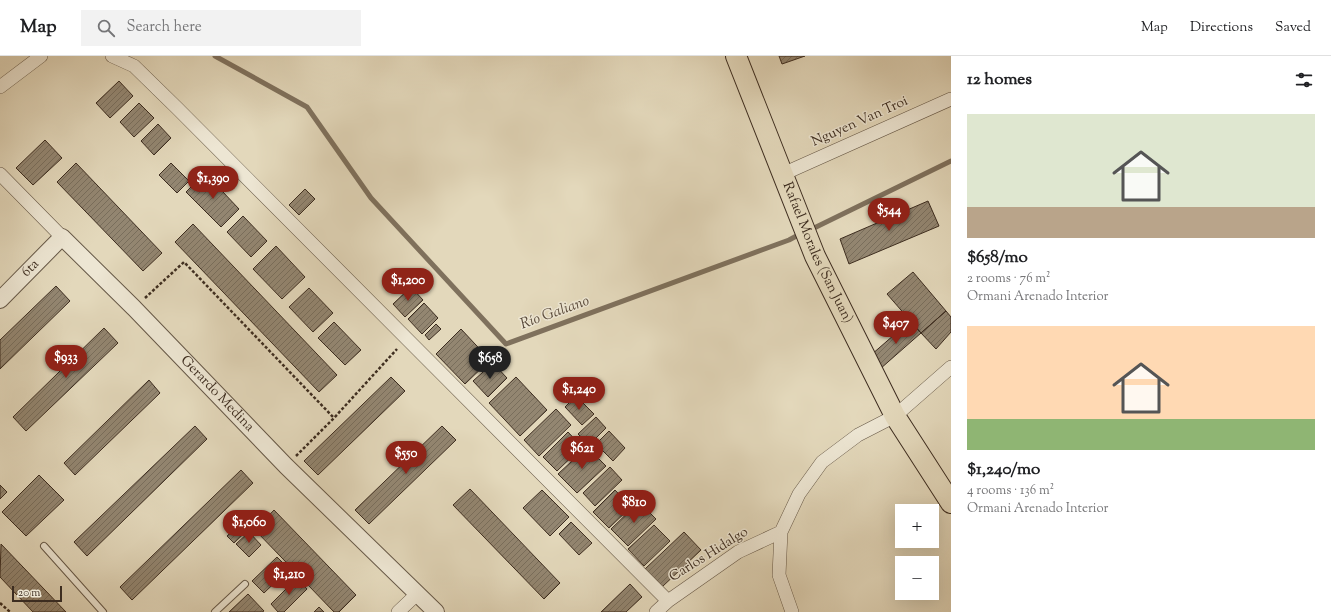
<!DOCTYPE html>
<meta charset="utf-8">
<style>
:root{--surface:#fff;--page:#f2f2f2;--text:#202124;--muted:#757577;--line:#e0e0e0;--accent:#8f2418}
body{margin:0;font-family:"Sorts Mill Goudy",serif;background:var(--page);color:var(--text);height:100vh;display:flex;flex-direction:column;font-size:15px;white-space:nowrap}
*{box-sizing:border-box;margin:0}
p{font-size:13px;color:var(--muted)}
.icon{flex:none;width:22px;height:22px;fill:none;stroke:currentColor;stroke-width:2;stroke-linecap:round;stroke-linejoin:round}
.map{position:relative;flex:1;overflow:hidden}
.side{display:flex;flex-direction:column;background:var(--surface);width:380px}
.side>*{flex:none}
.tools{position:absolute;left:895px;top:448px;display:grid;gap:8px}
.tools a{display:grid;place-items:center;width:44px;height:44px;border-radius:0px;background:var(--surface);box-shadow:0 4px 16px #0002;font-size:20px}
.scale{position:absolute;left:12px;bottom:10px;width:50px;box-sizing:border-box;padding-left:4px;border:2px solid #3d2d20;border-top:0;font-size:11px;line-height:14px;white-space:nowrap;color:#3d2d20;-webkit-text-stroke:3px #ede6d3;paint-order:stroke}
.price{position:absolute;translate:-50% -34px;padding:0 9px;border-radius:14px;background:var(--accent);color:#fff;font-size:13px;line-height:26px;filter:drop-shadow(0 1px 2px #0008)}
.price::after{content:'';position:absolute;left:50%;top:24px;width:12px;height:9px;margin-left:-6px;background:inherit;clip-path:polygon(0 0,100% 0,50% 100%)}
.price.current{background:#222;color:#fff}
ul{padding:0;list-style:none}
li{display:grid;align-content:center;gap:8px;height:212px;padding:0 16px}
li span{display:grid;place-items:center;height:124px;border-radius:0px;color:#555}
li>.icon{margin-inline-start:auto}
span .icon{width:72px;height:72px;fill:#fffc;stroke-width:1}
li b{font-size:17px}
h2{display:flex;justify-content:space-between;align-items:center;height:48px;padding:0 16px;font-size:17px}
header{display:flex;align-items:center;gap:24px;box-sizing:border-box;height:56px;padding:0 20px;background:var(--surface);border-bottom:1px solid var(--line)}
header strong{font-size:19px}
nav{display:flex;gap:22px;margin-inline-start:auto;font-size:14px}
.search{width:280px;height:36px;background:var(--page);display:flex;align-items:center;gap:10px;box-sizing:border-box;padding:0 14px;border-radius:0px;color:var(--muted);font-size:15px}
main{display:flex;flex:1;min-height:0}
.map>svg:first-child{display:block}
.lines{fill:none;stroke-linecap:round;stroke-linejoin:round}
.stream{stroke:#7f715d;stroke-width:5}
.building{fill:url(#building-hatch);stroke:#3d2d20}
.service-casing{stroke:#665847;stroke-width:8}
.minor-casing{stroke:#665847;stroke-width:14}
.tertiary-casing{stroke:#665847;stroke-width:18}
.primary-casing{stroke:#3d2d20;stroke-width:22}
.path{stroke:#3d2d20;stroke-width:2.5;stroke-dasharray:3 2;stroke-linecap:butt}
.service{stroke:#ede6d3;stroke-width:6}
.minor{stroke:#ede6d3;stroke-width:13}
.tertiary{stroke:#ede6d3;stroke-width:16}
.primary{stroke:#e3d8bb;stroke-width:20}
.labels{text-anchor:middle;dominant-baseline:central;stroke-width:3;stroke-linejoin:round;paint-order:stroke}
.street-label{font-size:14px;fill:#3d2d20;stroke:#ede6d3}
.water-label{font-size:15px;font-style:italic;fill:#58493a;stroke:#ede6d3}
</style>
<header>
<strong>Map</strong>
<div class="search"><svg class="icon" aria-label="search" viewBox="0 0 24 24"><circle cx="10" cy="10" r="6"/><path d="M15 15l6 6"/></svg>Search here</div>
<nav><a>Map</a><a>Directions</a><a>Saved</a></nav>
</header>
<main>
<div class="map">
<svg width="951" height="556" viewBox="0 0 951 556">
<defs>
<pattern id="building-hatch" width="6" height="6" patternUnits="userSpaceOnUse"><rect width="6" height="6" fill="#938671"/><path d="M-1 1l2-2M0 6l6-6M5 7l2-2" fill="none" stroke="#796e5c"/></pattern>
</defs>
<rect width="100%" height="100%" fill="#e3d8bb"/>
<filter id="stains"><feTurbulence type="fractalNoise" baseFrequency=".005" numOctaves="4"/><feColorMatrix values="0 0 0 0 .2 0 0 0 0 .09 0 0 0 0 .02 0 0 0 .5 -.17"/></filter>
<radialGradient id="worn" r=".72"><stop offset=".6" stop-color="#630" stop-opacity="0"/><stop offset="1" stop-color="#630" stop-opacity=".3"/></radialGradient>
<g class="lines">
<path class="stream" d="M215,0L307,51L371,142L506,288L789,184L802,177
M810,174L951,105"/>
</g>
<path class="building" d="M779,0H805L782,8Z
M119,25L133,40L110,62L96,47Z
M139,47L154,62L134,81L120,66Z
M158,68L171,82L154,99L141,85Z
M45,84L62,102L33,129L16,112Z
M76,107L162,197L143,215L57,126Z
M171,107L189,125L177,137L159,119Z
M205,117L239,153L221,171L186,136Z
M305,133L315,143L299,159L289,149Z
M928,145L939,170L849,208L840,183Z
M243,160L267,185L251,201L227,176Z
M193,168L337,319L319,336L175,186Z
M276,190L305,221L282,243L253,213Z
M913,216L946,255L921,277L887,238Z
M56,230L70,245L0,313V284Z
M411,231L423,244L405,261L393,248Z
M309,232L333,257L313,276L289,251Z
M424,247L438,262L422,278L408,263Z
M946,255L951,261V276L936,293L921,277Z
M910,265L921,277L880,313L871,299Z
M334,266L361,294L345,309L318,282Z
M436,268L441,273L429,284L425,279Z
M104,272L118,287L26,375L13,361Z
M461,273L490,304L465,328L436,298Z
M493,307L507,322L488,341L473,325Z
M391,321L405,335L318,419L304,405Z
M516,321L547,354L520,380L489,347Z
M149,324L160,337L75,419L64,407Z
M576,340L594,358L582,369L565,351Z
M556,353L571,369L539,400L524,384Z
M596,361L606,372L589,389L578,378Z
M195,370L207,383L87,500L74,486Z
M442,370L456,384L369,468L355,454Z
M609,375L625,392L613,405L596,388Z
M568,376L582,391L557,415L543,401Z
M587,391L606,410L577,437L558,418Z
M610,411L622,424L595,450L583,437Z
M241,414L253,427L132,544L120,531Z
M39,419L64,444L26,480L2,456Z
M0,429L7,436L0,443Z
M470,433L560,527L544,543L453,449Z
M542,434L569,461L550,480L523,452Z
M615,434L631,451L609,472L593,456Z
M639,446L656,463L628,490L611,473Z
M274,454L356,539L339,556H334L255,474Z
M249,460L255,467L234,487L227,480Z
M571,466L592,487L579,499L559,478Z
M654,469L670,485L644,510L628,493Z
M249,476L261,489L249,501L236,488Z
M684,476L701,494L662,531L645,513Z
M1,488L66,556H33L0,521Z
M277,501L289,513L264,537L252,525Z
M297,522L307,533L284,556H278L271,548Z
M630,528L642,541L626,556H601Z
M248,538L264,555L262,556H229Z
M319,551L324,556H314Z"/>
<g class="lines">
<defs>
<path id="service" d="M44,490L103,556
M215,556L245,528"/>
<path id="minor" d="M112,0L134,10L177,52L668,545
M0,31L41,0
M0,118L62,181
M783,118L951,43
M781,476L779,519L792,556
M398,556L417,538
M656,556L668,545L738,496L781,476L799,438L822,406L858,379L895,360L951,311"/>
<g id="tertiary">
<path id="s1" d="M0,244L62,181L134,252L286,410L436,556"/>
</g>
<g id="primary">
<path id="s2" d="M736,0L815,200L895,360L951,447"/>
</g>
</defs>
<use href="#service" class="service-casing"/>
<use href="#minor" class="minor-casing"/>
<use href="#tertiary" class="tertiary-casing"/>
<use href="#primary" class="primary-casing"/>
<path class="path" d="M145,242L184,206L334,362
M296,400L334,362L397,293
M0,547L10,556"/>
<use href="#service" class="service"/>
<use href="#minor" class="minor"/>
<use href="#tertiary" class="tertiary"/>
<use href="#primary" class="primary"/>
</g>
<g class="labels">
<g class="street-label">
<text transform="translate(860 66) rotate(-24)">Nguyen Van Troi</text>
<text stroke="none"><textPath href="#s2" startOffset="213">Rafael Morales (San Juan)</textPath></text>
<text stroke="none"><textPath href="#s1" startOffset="44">6ta</textPath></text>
<text stroke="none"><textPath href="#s1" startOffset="309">Gerardo Medina</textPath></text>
<text transform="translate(709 499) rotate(-32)">Carlos Hidalgo</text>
</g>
<g class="water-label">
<text transform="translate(555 257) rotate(-20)">Río Galiano</text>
</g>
</g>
<rect width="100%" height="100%" filter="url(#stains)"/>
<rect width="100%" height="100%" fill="url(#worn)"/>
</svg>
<div class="tools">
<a>+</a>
<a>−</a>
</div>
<div class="scale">20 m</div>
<b class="price" style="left:213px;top:144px">$1,390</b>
<b class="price" style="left:889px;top:176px">$544</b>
<b class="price" style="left:408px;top:246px">$1,200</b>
<b class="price" style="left:896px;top:289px">$407</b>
<b class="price" style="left:66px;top:323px">$933</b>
<b class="price current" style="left:490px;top:324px">$658</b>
<b class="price" style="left:579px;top:355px">$1,240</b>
<b class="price" style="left:582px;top:414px">$621</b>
<b class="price" style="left:406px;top:419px">$550</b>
<b class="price" style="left:634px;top:468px">$810</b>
<b class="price" style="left:249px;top:488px">$1,060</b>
<b class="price" style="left:289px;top:540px">$1,210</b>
</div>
<section class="side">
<h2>12 homes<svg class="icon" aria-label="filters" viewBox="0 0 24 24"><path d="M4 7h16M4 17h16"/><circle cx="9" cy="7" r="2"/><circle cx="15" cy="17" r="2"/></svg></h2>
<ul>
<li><span style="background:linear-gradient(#dfe7d0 75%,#b9a48a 0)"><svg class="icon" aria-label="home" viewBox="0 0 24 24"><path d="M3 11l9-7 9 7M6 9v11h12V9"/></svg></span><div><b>$658/mo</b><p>2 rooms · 76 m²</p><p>Ormani Arenado Interior</p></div></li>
<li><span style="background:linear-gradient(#ffd9b3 75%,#8fb573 0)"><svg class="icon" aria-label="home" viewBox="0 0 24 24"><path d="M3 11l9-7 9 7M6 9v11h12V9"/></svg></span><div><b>$1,240/mo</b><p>4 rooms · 136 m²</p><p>Ormani Arenado Interior</p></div></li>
</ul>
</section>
</main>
